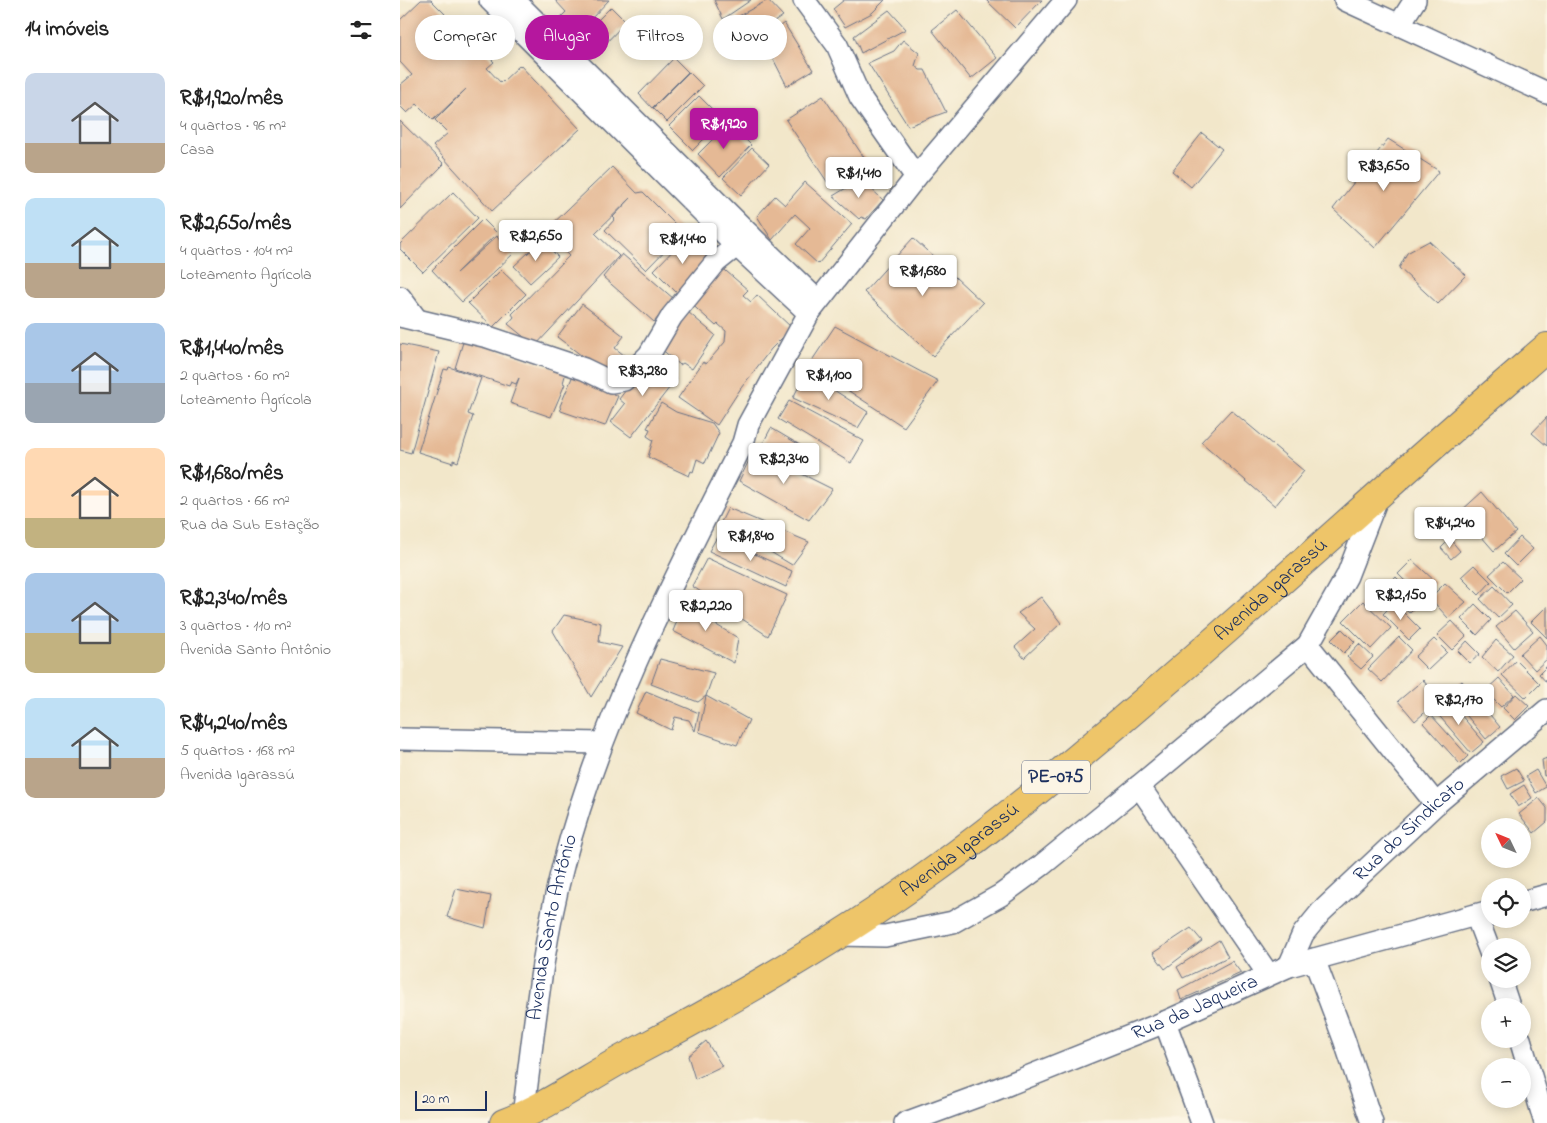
<!DOCTYPE html>
<html lang="pt">
<meta charset="utf-8">
<style>
:root{--surface:#fff;--page:#f6f6f6;--text:#222;--muted:#767676;--accent:#b5179e}
body{margin:0;font-family:"Indie Flower",sans-serif;background:var(--page);color:var(--text);height:100vh;display:flex;flex-direction:column;font-size:19px;white-space:nowrap}
*{box-sizing:border-box;margin:0}
p{font-size:16px;color:var(--muted)}
.icon{flex:none;width:28px;height:28px;fill:none;stroke:currentColor;stroke-width:2;stroke-linecap:round;stroke-linejoin:round}
.map{position:relative;flex:1;overflow:hidden}
.panel{display:flex;flex-direction:column;background:var(--surface);width:400px}
.panel>*{flex:none}
.hud{position:absolute;left:15px;top:15px;width:475px;height:45px;display:flex;gap:10px}
.needle{width:32px;rotate:313deg}
.tools{position:absolute;left:1081px;top:818px;display:grid;gap:10px}
.tools a{display:grid;place-items:center;width:50px;height:50px;border-radius:50%;background:var(--surface);box-shadow:0 2px 12px #0003;font-size:25px}
.scale{position:absolute;left:15px;bottom:12px;width:72px;box-sizing:border-box;padding-left:5px;border:2px solid #1b2f5e;border-top:0;font-size:14px;line-height:18px;white-space:nowrap;color:#1b2f5e;-webkit-text-stroke:4px #fcf5e5;paint-order:stroke}
.price{position:absolute;translate:-50% -42px;padding:0 11px;border-radius:5px;background:#fff;color:#222;font-size:16px;line-height:32px;filter:drop-shadow(0 1px 2px #0008)}
.price::after{content:'';position:absolute;left:50%;top:30px;width:15px;height:11px;margin-left:-8px;background:inherit;clip-path:polygon(0 0,100% 0,50% 100%)}
.price.on{background:var(--accent);color:#fff}
ul{padding:0;list-style:none}
li{display:flex;align-items:center;gap:15px;height:125px;padding:0 25px}
li span{display:grid;place-items:center;flex:none;width:140px;height:100px;border-radius:10px;color:#555}
li>.icon{margin-inline-start:auto}
span .icon{width:60px;height:60px;fill:#fffc;stroke-width:1}
li b{font-size:21px}
h2{display:flex;justify-content:space-between;align-items:center;height:60px;padding:0 25px;font-size:21px}
.chip{padding:0 18px;border-radius:22px;background:var(--surface);box-shadow:0 2px 12px #0003;font-size:18px;line-height:45px}
.chip.on{background:var(--accent);color:#fff}
main{display:flex;flex:1;min-height:0}
.map>svg:first-child{display:block}
.building{fill:#e5b995}
.lines{fill:none;stroke-linecap:round;stroke-linejoin:round}
.street-casing{stroke:#666f84;stroke-width:24}
.primary-casing{stroke:#666f84;stroke-width:30}
.street{stroke:#fff;stroke-width:21}
.primary{stroke:#eec569;stroke-width:28}
.labels{text-anchor:middle;dominant-baseline:central;stroke-width:5;stroke-linejoin:round;paint-order:stroke}
.shield{fill:#fcf5e5;stroke:#5e6a86;stroke-width:1}
.shield-label{font-size:19px;font-weight:bold;fill:#1b2f5e}
.street-label{font-size:20px;fill:#1b2f5e;stroke:#fcf5e5}
</style>
<main>
<section class="panel">
<h2>14 imóveis<svg class="icon" aria-label="filters" viewBox="0 0 24 24"><path d="M4 7h16M4 17h16"/><circle cx="9" cy="7" r="2"/><circle cx="15" cy="17" r="2"/></svg></h2>
<ul>
<li><span style="background:linear-gradient(#c9d6e8 70%,#b9a48a 0)"><svg class="icon" aria-label="home" viewBox="0 0 24 24"><path d="M3 11l9-7 9 7M6 9v11h12V9"/></svg></span><div><b>R$1,920/mês</b><p>4 quartos · 96 m²</p><p>Casa</p></div></li>
<li><span style="background:linear-gradient(#bfe0f5 65%,#b9a48a 0)"><svg class="icon" aria-label="home" viewBox="0 0 24 24"><path d="M3 11l9-7 9 7M6 9v11h12V9"/></svg></span><div><b>R$2,650/mês</b><p>4 quartos · 104 m²</p><p>Loteamento Agrícola</p></div></li>
<li><span style="background:linear-gradient(#a9c7e8 60%,#9aa5b1 0)"><svg class="icon" aria-label="home" viewBox="0 0 24 24"><path d="M3 11l9-7 9 7M6 9v11h12V9"/></svg></span><div><b>R$1,440/mês</b><p>2 quartos · 60 m²</p><p>Loteamento Agrícola</p></div></li>
<li><span style="background:linear-gradient(#ffd9b3 70%,#c2b280 0)"><svg class="icon" aria-label="home" viewBox="0 0 24 24"><path d="M3 11l9-7 9 7M6 9v11h12V9"/></svg></span><div><b>R$1,680/mês</b><p>2 quartos · 66 m²</p><p>Rua da Sub Estação</p></div></li>
<li><span style="background:linear-gradient(#a9c7e8 60%,#c2b280 0)"><svg class="icon" aria-label="home" viewBox="0 0 24 24"><path d="M3 11l9-7 9 7M6 9v11h12V9"/></svg></span><div><b>R$2,340/mês</b><p>3 quartos · 110 m²</p><p>Avenida Santo Antônio</p></div></li>
<li><span style="background:linear-gradient(#bfe0f5 60%,#b9a48a 0)"><svg class="icon" aria-label="home" viewBox="0 0 24 24"><path d="M3 11l9-7 9 7M6 9v11h12V9"/></svg></span><div><b>R$4,240/mês</b><p>5 quartos · 168 m²</p><p>Avenida Igarassú</p></div></li>
</ul>
</section>
<div class="map">
<svg width="1147" height="1123" viewBox="0 0 1147 1123">
<rect width="100%" height="100%" fill="#fcf5e5"/>
<filter id="ink" filterUnits="userSpaceOnUse"><feTurbulence type="fractalNoise" baseFrequency=".02" numOctaves="2"/><feDisplacementMap in="SourceGraphic" scale="10" xChannelSelector="R" yChannelSelector="G"/><feConvolveMatrix kernelMatrix="1 2 1 2 8 2 1 2 1" color-interpolation-filters="sRGB"/></filter>
<filter id="wash" filterUnits="userSpaceOnUse"><feTurbulence type="fractalNoise" baseFrequency=".0096" numOctaves="4" result="noise"/><feDisplacementMap in="SourceGraphic" scale="20" xChannelSelector="R" yChannelSelector="G"/><feGaussianBlur stdDeviation="1.12" result="paint"/><feColorMatrix in="noise" values="0 0 0 0 0 0 0 0 0 0 0 0 0 0 0 0 0 1.4 0 .05"/><feComposite in="paint" operator="in"/></filter>
<g filter="url(#wash)">
<rect width="100%" height="100%" fill="#f2e7ca"/>
<g id="blocks">
<path class="building" d="M21,0H31L45,14L39,20L54,36L72,20L89,38L79,47L94,62L87,68L101,83L120,65L180,129L92,211L33,146L48,133L35,120L66,89L33,120L17,104L7,113L0,106V85L12,75L0,62V20Z
M155,0H209L173,38L156,22L166,12Z
M314,0H351L323,19Z
M368,0L383,16L362,30L346,36L337,17Z
M444,0H485L472,13L445,27L433,9Z
M586,0H642L615,28Z
M211,7L226,22L199,50L183,35Z
M489,10L506,29L461,53L454,36Z
M557,10L597,58L571,79L532,30Z
M384,23L413,70L387,86L363,39Z
M503,40L519,53L515,66L520,70H525L546,112L508,126L468,63L494,51Z
M274,58L288,72L252,108L239,94Z
M289,72L303,86L267,122L253,108Z
M299,96L323,120L293,150L269,126Z
M423,96L467,162L430,186L386,120Z
M0,121L44,164L0,209Z
M329,123L351,145L320,177L298,154Z
M802,133L822,149L791,187L772,171Z
M988,139L1039,171L975,248L933,209Z
M352,148L369,164L341,195L323,178Z
M212,167L237,193L243,192L283,232L246,270L205,230L215,219L213,217L231,198L195,233L219,256L135,346L108,324L114,317L112,314L169,256L145,231Z
M461,179L483,200L466,219L461,217L459,219L433,196Z
M405,182L452,224L418,264L396,244L410,228L395,214L372,240L357,216L375,196L385,205Z
M53,192L78,218L23,272L0,249V244Z
M83,219L97,233L56,273L97,236L113,254L62,302L32,270Z
M287,236L311,260L278,294L254,270Z
M513,238L583,303L533,356L464,292Z
M142,240L158,257L130,283L114,266Z
M1029,241L1066,275L1038,304L999,268L1007,253Z
M222,254L274,299L254,322L203,277Z
M319,265L348,290L343,295L351,302L357,295L392,328L371,349L341,388L317,425L278,398L303,362L306,364L325,342L326,331L318,324L316,326L288,301Z
M101,270L126,294L93,327L68,303Z
M182,304L224,336L215,348L229,359L214,380L157,337Z
M288,312L315,335L292,369L283,363L280,365L259,347Z
M435,326L538,381L504,427L409,365Z
M64,339L166,372L163,383L165,384L151,417L110,403L119,378L116,384L111,382L109,386L55,368Z
M0,344L39,352L11,453L0,450Z
M251,358L277,378L231,437L211,422L225,404L219,399Z
M49,367L81,378L68,414L73,416L58,462L53,460V463L18,452L44,369L48,370Z
M406,372L468,412L458,428L393,398Z
M174,373L215,387L213,394L218,396L205,426L161,411L160,406Z
M389,401L464,441L451,463L378,419Z
M261,403L276,412L312,423L319,433L305,463L297,459L293,472L291,471L289,476L248,457L253,440L247,436L250,429L247,428Z
M831,410L904,471L875,506L801,442Z
M1147,417V446L1132,433Z
M371,428L405,448L398,466L362,445Z
M354,450L432,489L409,520L339,481Z
M1082,492L1116,532L1094,551L1060,512Z
M328,508L409,542L392,565L321,522Z
M1023,513L1034,522L1028,529L1017,520Z
M317,537L392,571L386,587L309,551Z
M1120,537L1133,549L1116,566L1104,554Z
M1050,539L1060,551L1051,559L1041,548Z
M307,558L387,595L368,636L292,586Z
M1012,560L1036,582L1021,597L998,574Z
M1103,562L1121,579L1107,593L1089,575Z
M1074,565L1091,582L1079,595L1061,577Z
M996,577L1020,602L1009,613L985,588Z
M1045,583L1066,602L1048,618L1030,598Z
M1094,586L1112,605L1098,618L1080,599Z
M982,590L991,600L981,609L972,600Z
M641,597L661,623L624,658L615,647L635,629L618,613Z
M963,601L991,628L971,649L943,621Z
M994,603L1020,629L1009,640L983,614Z
M1075,604L1091,620L1077,635L1061,619Z
M283,606L310,610L313,623L338,638L334,663L273,631Z
M1147,606V638L1131,622Z
M1115,611L1133,631L1114,648L1096,627Z
M164,615L201,623L199,642L222,647L191,697L153,631Z
M1052,621L1066,636L1052,650L1037,635Z
M942,629L955,642L944,653L931,640Z
M1140,636L1147,645V659L1135,670L1120,654Z
M999,637L1012,650L982,682L968,669Z
M1034,639L1047,652L1028,670L1015,657Z
M1096,640L1113,655L1098,672L1082,657Z
M1067,641L1080,654L1070,663L1058,651Z
M959,644L973,657L961,669L947,657Z
M260,659L314,673L306,696L349,720L337,745L299,732L306,696L298,702L251,684Z
M1116,660L1140,684L1126,698L1102,675Z
M1147,666V683L1139,674Z
M1099,678L1114,695L1101,707L1085,691Z
M1023,680L1039,700L1015,721L998,701Z
M1062,681L1100,727L1086,739L1048,693Z
M246,691L299,713L295,731L289,720L275,717L271,730L236,713Z
M1116,694L1129,706L1115,720L1103,708Z
M1048,700L1084,742L1071,753L1035,711Z
M1031,715L1068,756L1060,764L1023,723Z
M1147,758V775L1144,776L1142,760Z
M1116,768L1124,781L1108,789L1101,776Z
M1136,770L1146,787L1136,793L1126,776Z
M1124,785L1132,798L1118,807L1110,794Z
M1139,798L1147,808V822L1134,833L1119,814Z
M56,889L91,896L85,928L47,917Z
M791,928L802,941L765,969L753,953Z
M819,940L828,957L783,978L777,967Z
M832,961L841,973L781,1000L778,990Z
M306,1041L322,1066L295,1079L288,1056Z"/>
</g>
</g>
<g filter="url(#ink)">
<use href="#blocks" fill-opacity="0" stroke="#666f84" stroke-width="1"/>
<g class="lines">
<defs>
<g id="street">
<path d="M90,0L336,245L409,313"/>
<path d="M114,0L372,257L418,301"/>
<path d="M404,0L437,45L460,97L516,177"/>
<path d="M945,0L1147,93"/>
<path d="M999,25L1015,0"/>
<path d="M0,297L17,320"/>
<path d="M0,316L88,337L184,369L211,382L224,380L249,355L272,316L316,262L350,235"/>
<path d="M908,645L1036,804"/>
<path d="M0,739L201,743"/>
<path d="M739,786L868,974"/>
<path d="M1122,902L1147,895"/>
<path d="M1076,915L1090,952"/>
<path d="M439,935L485,936L553,922L601,895L642,865L739,786L908,645L947,576L978,496"/>
<path d="M914,959L944,1039L972,1123"/>
<path id="s1" d="M889,966L903,934L921,912L1036,804L1147,710"/>
<path d="M1100,979L1109,1006"/>
<path d="M765,1022L802,1123"/>
<path d="M1120,1039L1145,1123"/>
<path id="s2" d="M123,1116C134,1031 142,945 164,862C203,714 275,578 343,443L348,425L409,313L516,177L666,0"/>
<path id="s3" d="M505,1123L592,1091L765,1022L889,966L1090,911"/>
</g>
<g id="primary">
<path id="s4" d="M104,1123C151,1105 192,1074 237,1051C341,996 443,937 539,867C617,810 690,748 763,685C892,574 1017,458 1147,347"/>
</g>
</defs>
<use href="#street" class="street-casing"/>
<use href="#primary" class="primary-casing"/>
<use href="#street" class="street"/>
<use href="#primary" class="primary"/>
</g>
</g>
<g class="labels">
<rect class="shield" x="622" y="760.5" width="68" height="33" rx="4"/>
<g class="shield-label">
<text x="656" y="777">PE-075</text>
</g>
<g class="street-label">
<text stroke="none"><textPath href="#s4" startOffset="938">Avenida Igarassú</textPath></text>
<text stroke="none"><textPath href="#s1" startOffset="184">Rua do Sindicato</textPath></text>
<text stroke="none"><textPath href="#s4" startOffset="532">Avenida Igarassú</textPath></text>
<text stroke="none"><textPath href="#s2" startOffset="191">Avenida Santo Antônio</textPath></text>
<text stroke="none"><textPath href="#s3" startOffset="312">Rua da Jaqueira</textPath></text>
</g>
</g>
</svg>
<div class="tools">
<a><svg class="needle" viewBox="-14 -14 28 28"><path d="M0-13l5 13h-10z" fill="#e53935"/><path d="M0 13l5-13h-10z" fill="#767676"/></svg></a>
<a><svg class="icon" aria-label="locate" viewBox="0 0 24 24"><circle cx="12" cy="12" r="6"/><path d="M12 2v4M12 18v4M2 12h4M18 12h4"/></svg></a>
<a><svg class="icon" aria-label="layers" viewBox="0 0 24 24"><path d="M12 4l9 5-9 5-9-5zM3 14l9 5 9-5"/></svg></a>
<a>+</a>
<a>−</a>
</div>
<div class="scale">20 m</div>
<b class="price on" style="left:324px;top:150px">R$1,920</b>
<b class="price" style="left:984px;top:192px">R$3,650</b>
<b class="price" style="left:459px;top:199px">R$1,410</b>
<b class="price" style="left:136px;top:262px">R$2,650</b>
<b class="price" style="left:283px;top:265px">R$1,440</b>
<b class="price" style="left:523px;top:297px">R$1,680</b>
<b class="price" style="left:243px;top:397px">R$3,280</b>
<b class="price" style="left:429px;top:401px">R$1,100</b>
<b class="price" style="left:384px;top:485px">R$2,340</b>
<b class="price" style="left:1050px;top:549px">R$4,240</b>
<b class="price" style="left:351px;top:562px">R$1,840</b>
<b class="price" style="left:1001px;top:621px">R$2,150</b>
<b class="price" style="left:306px;top:632px">R$2,220</b>
<b class="price" style="left:1059px;top:726px">R$2,170</b>
<div class="hud">
<a class="chip">Comprar</a>
<a class="chip on">Alugar</a>
<a class="chip">Filtros</a>
<a class="chip">Novo</a>
</div>
</div>
</main>
